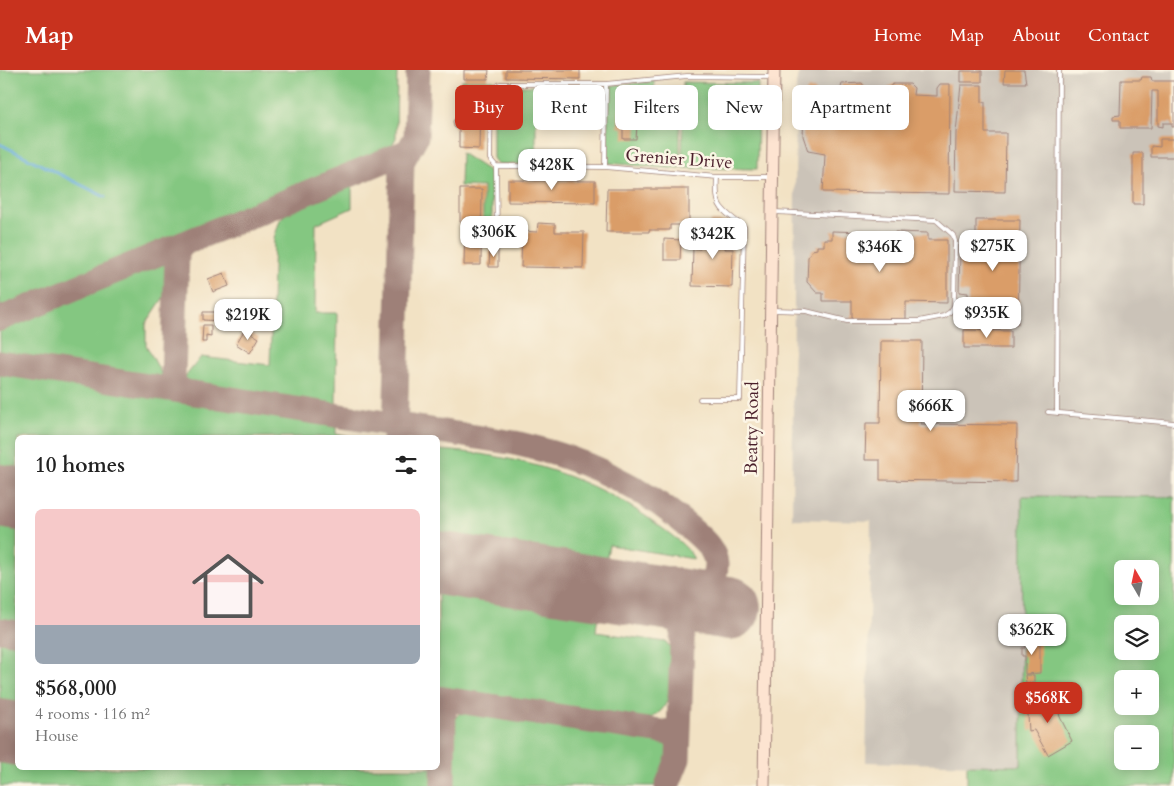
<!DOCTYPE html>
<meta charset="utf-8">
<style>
:root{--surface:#fff;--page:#f2f2f2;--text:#222;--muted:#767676;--accent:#c8321e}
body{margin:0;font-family:Cardo,serif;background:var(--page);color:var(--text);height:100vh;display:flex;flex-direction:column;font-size:19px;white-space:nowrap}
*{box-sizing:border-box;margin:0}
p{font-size:16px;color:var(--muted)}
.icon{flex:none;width:28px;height:28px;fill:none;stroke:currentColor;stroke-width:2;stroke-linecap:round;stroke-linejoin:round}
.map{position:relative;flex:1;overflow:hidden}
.details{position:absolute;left:15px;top:365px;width:425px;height:335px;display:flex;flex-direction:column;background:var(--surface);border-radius:8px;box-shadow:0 2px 12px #0003}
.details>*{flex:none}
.banner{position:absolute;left:455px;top:15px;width:475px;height:45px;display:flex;gap:10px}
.needle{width:32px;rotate:351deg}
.buttons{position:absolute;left:1114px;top:490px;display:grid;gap:10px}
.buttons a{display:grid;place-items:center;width:45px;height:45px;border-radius:8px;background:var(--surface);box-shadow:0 2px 12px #0003;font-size:25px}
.price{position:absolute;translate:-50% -42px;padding:0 11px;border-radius:10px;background:#fff;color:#222;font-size:16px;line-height:32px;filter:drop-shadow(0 1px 2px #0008)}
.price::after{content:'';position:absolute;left:50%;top:30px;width:15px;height:11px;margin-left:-8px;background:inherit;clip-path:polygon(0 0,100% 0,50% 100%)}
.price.on{background:var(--accent);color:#fff}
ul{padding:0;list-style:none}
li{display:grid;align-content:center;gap:10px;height:265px;padding:0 20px}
li span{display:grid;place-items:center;height:155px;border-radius:8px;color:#555}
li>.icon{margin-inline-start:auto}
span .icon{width:90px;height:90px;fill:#fffc;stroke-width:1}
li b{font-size:21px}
h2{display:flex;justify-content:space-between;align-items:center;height:60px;padding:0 20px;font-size:21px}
.chip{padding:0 18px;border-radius:8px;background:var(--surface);box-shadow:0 2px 12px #0003;font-size:18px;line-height:45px}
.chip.on{background:var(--accent);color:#fff}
header{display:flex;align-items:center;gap:30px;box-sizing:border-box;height:70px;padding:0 25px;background:var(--accent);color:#fff}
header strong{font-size:24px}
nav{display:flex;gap:28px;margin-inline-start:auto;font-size:18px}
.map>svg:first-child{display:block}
.industrial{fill:#cbc3b8}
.green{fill:#84c781;stroke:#677356;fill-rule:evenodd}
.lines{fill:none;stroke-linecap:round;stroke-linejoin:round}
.stream{stroke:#69aede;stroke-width:3}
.taxiway{stroke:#9e8078;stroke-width:25}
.runway{stroke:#9e8078;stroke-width:64}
.building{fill:#da9d68}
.service-casing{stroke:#9e8078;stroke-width:5.5}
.secondary-casing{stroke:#9e8078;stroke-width:13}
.service{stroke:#fff;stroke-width:4}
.secondary{stroke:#fde4d1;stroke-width:11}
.labels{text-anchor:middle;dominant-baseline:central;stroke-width:5;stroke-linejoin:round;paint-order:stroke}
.street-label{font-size:18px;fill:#4a1f2b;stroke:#fcf5e5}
</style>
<header>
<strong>Map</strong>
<nav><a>Home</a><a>Map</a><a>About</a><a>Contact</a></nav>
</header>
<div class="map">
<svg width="1174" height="716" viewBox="0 0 1174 716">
<rect width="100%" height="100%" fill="#fcf5e5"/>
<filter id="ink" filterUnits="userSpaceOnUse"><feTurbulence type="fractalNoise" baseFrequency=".02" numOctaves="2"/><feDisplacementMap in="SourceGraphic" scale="10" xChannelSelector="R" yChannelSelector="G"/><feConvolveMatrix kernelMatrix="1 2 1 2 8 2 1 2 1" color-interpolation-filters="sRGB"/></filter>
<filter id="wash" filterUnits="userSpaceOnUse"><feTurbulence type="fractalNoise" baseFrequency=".0096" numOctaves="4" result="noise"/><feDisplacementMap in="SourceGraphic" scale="20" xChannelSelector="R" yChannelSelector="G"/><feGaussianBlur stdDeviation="1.12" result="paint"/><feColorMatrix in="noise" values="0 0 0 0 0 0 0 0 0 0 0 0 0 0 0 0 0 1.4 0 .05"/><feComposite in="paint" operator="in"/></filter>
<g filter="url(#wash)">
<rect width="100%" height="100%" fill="#f2e2c4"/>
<path class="industrial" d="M801,0H1174V427H1022L1021,696L866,692L871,451L792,449L796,13Z"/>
<path class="green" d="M0,0H397L396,68L389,80L0,238Z
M461,10H494V15L488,19V28L461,27Z
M654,11L657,34H680V99L607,93L608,16Z
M683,12L758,13L757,99L682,98Z
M501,16H536V94H497L493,88V21Z
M461,83L492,103V155L483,159V117L460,116Z
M352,114V138L316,154L315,243H337L336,334L331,336L186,313L185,307L201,287L270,295L274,168L280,150L288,141Z
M163,192L167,197V222L146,254V275L161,303V309L0,285V258Z
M0,302L326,352L336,358V364L349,367L18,368L17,406L0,403Z
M438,380C517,384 594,407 658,455C671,465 687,475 694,489L609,475L605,497L438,470Z
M1022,426L1174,427V716H967V695L1021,696ZM1122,499H1150V526H1122ZM1122,554H1150V581H1122ZM1122,609H1150V636H1122ZM1122,664H1150V691H1122Z
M0,449L17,451V556L0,553Z
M438,516L598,541L596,562L666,572L670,577C669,611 679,649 633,651L438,621Z
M0,568L17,570V642L0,639Z
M463,640L666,669C668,688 667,698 660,716H451L453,650Z
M0,685L17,687L18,698L94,699V698H437L436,716H0Z"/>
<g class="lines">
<path class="stream" d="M0,74L105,127"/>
<path class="taxiway" d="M0,249L408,81
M0,293L515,373C579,387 640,414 690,458C701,468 715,478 716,494C717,520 690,524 683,546L678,689L667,716
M183,321L176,316L173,308L177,185L179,179L185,173
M395,368L402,92L416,67L418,0
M438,492L495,502
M590,517L675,528L694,520L714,522L719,533L714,544L704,548L695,544L687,533L656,528
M0,560L18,563
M438,628L669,663L676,668L678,673
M438,629L444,640L443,716"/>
<path class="runway" d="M0,426L18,429
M438,493L729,538
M0,661L18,664"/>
</g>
<g id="blocks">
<path class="building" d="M464,0H489L488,9H464Z
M506,0H580V9L506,8Z
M1005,0H1024L1026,13H1004Z
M961,1H982V12H961Z
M1142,7H1151L1152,11H1174V57H1172V53H1163V57L1158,56V21H1152L1151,58H1120V50H1113V46L1120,45L1121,10H1141Z
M862,13L865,18V24L888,25L889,17L893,14H910L914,18L913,25L937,26V18L940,14H950L949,124L823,122L825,84L808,81L803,66L804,45H806L805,22L809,19H814L817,24L839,25L842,14Z
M961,15H982V32H985V63H1006L1005,122L955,121L956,62Z
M463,29L480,30L479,79L459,78V61L454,57L453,51L459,43V35H463Z
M666,39L676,40V57L665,56V52H661L662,43H666Z
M619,40H636V48H641V55H637L636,69H623V58L618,57Z
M1160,69H1174V87H1151V76L1160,77Z
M1133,83H1143V134H1133Z
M508,110L595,111V133L508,132Z
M460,119H482L481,195H464L465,153L460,152Z
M607,119H689V155H670V160H649V162H606Z
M976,150H1020L1018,254H976V234H968V223L959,222L960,180H968V170H976Z
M712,151L727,152L725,179H733L732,217L692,216L693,178L700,179V172H709L710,153Z
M538,153L555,154V162H584L583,198L521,197L522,161L537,162Z
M832,161L865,162V169L895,170V162L928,163V170H947V233L906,232V249L852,248V231H823V223H817L807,212L808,187L812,180L817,179V176H824V169H832Z
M664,169L681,170L680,190H664Z
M490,178H498V197H489Z
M224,203L229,216L213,222L208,209Z
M203,242H220L223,251L203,250Z
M203,255H211V266L206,265V272H202Z
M245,259L259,268L250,283L236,274Z
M964,260L1011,261V278H964Z
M881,271H922L921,354L1017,355L1016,412L880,410V390H865L866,353H880Z
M1025,568H1040V603L1025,604V586H1022V578H1025Z
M1025,605H1034V613H1026Z
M1055,627L1060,647L1072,671L1048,685L1034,660L1029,661L1027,630Z"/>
</g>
</g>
<g filter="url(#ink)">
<use href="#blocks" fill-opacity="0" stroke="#9e8078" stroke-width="1"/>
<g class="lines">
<defs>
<path id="service" d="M496,96L497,164
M605,97L606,14
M772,107H717L605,97L496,96L490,89L491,20L500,14H606L687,6L772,7
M773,240L806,241L847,251H919L944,246L950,242L954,236L955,171L953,165L936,150L775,142
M700,329H740L744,157C720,138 715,139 717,107
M1048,342L1174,353
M1057,343L1059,0"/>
<path id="secondary" d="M764,716L774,0"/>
</defs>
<use href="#service" class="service-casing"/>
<use href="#secondary" class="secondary-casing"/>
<use href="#service" class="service"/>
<use href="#secondary" class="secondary"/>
</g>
</g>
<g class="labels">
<g class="street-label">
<text transform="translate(679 89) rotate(4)">Grenier Drive</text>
<text transform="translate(752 358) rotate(-89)">Beatty Road</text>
</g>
</g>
</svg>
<div class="buttons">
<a><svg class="needle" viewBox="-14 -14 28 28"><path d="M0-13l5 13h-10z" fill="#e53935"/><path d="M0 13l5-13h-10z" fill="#767676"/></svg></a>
<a><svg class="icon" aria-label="layers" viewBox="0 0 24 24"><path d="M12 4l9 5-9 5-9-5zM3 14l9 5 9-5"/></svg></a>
<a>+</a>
<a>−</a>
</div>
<b class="price" style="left:552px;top:121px">$428K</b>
<b class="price" style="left:494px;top:188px">$306K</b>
<b class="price" style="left:713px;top:190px">$342K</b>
<b class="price" style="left:993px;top:202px">$275K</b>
<b class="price" style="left:880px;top:203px">$346K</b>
<b class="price" style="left:987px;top:269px">$935K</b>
<b class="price" style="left:248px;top:271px">$219K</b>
<b class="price" style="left:931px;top:362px">$666K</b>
<b class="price" style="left:1032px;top:586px">$362K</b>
<b class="price on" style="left:1048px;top:654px">$568K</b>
<div class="banner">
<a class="chip on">Buy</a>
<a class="chip">Rent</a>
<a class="chip">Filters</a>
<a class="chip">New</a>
<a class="chip">Apartment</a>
</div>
<section class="details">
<h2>10 homes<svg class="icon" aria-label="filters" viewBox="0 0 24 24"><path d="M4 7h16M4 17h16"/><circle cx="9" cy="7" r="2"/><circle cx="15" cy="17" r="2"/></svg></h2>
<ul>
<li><span style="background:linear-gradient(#f6c9c9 75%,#9aa5b1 0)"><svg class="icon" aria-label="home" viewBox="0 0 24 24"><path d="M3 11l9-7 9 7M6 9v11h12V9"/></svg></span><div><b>$568,000</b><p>4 rooms · 116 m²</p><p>House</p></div></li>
</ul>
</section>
</div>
